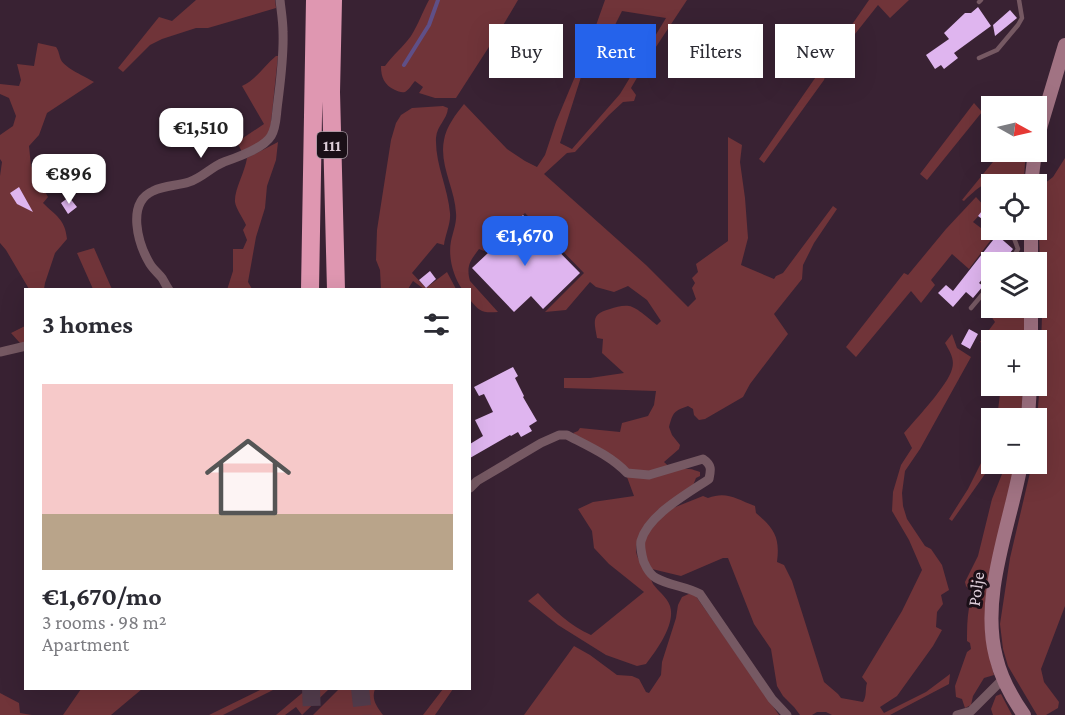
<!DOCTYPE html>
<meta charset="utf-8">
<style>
:root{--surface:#fff;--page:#f2f2f3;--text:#2b2b33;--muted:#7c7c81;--line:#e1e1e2;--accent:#2563eb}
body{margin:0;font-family:"Crimson Pro",serif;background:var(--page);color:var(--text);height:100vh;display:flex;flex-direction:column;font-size:22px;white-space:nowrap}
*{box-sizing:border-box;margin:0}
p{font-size:20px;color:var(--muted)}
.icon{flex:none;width:33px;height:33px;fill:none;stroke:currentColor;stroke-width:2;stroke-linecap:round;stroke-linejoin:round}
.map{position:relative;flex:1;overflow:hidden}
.sheet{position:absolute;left:24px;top:288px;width:447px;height:402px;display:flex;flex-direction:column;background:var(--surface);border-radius:0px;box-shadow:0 6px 24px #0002}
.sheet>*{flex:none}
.top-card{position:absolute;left:489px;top:24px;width:486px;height:54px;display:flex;gap:12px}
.needle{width:39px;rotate:98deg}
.tools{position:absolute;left:981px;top:96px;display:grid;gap:12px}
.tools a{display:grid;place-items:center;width:66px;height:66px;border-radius:0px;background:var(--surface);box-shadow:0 6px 24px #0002;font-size:30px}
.price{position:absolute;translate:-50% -51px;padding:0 14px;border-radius:12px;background:#fff;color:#222;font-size:20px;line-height:39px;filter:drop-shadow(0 2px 3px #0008)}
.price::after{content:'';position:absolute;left:50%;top:36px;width:18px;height:14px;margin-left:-9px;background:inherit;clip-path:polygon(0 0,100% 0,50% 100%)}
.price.current{background:var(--accent);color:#fff}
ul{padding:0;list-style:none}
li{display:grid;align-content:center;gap:12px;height:318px;padding:0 18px}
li+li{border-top:2px solid var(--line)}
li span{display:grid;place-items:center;height:186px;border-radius:0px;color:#555}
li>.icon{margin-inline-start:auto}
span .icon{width:108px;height:108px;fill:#fffc;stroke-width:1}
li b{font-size:26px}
h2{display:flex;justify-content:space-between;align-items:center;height:72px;padding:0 18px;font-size:26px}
.chip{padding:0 21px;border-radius:0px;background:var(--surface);box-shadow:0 6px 24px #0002;font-size:21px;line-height:54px}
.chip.current{background:var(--accent);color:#fff}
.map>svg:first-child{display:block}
.green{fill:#703439;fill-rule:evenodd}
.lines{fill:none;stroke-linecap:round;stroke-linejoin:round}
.stream{stroke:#5f4f87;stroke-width:4}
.building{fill:#dfb5ef}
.highway-tunnel{stroke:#523c4c;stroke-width:18;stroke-dasharray:18 9;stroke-linecap:butt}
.lane{stroke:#765963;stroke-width:4.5}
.street{stroke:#765963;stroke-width:9}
.secondary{stroke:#a17383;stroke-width:14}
.highway{stroke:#df97b1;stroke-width:18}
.labels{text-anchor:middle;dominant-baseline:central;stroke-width:6;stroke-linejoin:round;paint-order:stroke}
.shield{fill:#1a0f17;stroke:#a3959f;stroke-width:1.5}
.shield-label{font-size:16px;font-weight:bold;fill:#deced9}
.street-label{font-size:18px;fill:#deced9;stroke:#1a0f17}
</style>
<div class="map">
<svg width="1065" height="715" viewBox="0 0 1065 715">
<rect width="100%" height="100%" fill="#392233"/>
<path class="green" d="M196,0H275L276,8L208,28H196L162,39L150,45L123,72L118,68L159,17L172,21Z
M429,0H518L505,22L456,98H435L419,93L423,87L415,81C412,84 409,90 405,92C401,93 398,91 395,90C384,85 381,77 381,66H385C393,55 403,47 411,36C418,25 423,11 429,0Z
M605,0H687L648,59L631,88L636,95L634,101L623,102L609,115L575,152L567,153L544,174L646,265L688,307L696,299L692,288L695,283L692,278L698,272L696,264L728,241V137L742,145L740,162L745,198L748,238L741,265L774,279L776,276L783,273L833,206L837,209L814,243L803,265L802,279L774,314L788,334L750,384L743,397L705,419L699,420L694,415L693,409L688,406C674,411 673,412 669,427L672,435L680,445L679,449L664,462C671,470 679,468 689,469C693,469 696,471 700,472V476L696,478L692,488C683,496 644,526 640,534C632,553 637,557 647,572C650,576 651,580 653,584C658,591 667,597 670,606C676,624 656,651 646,664L637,666L606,655L558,625L528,601L538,593C554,610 570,626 591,635L644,592L609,564L594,548L592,531L578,509L593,502L634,496L624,469L573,433L578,431L580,428L620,432L622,423L648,416L654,405L656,391L564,388V378H590L624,373L602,353L603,339L597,338C594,321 591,314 610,309C616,307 623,305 629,306C637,307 650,320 657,325L661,321L647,300L628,286L614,292L596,287L590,282L566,310L545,312L584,273L525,213L484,251L479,249C470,261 466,266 470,281L498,312C482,313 480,312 470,300V290L462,289C453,276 448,257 451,241C453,232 457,222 456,213C455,189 439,165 444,140C446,127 456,114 464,104L507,149L525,161L537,167L545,155L556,122L594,31ZM622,11L666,18L620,94L572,149L560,143L581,77L599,32L614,27Z
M869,0H909L890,18L878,5L828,68L824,80L764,163L759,159Z
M38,43L56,47C59,51 59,55 61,60C65,68 86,77 94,82L47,113L39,135L29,146L31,166L48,197L43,203C56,216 65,219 67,239L55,253L45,283L44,289H29L6,250L0,243V176L2,162L0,159V135L13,126L16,116L9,98L0,94V84L19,86L21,80L17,64L34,66Z
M276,56H278L270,132L261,142L242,152L237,142L264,124L242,86C256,80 264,66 276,56Z
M974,103L982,112L927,180L920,174Z
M443,106L448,108C447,120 437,125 436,138C435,164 448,188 450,213C451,224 445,235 444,245L437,243L412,273L426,288L447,272L456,289H424L413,281L408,289H381L380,270L376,260L377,230L391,140L396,123L401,115L412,108Z
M278,142L276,160L267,186L265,208L256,237L248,282L252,289L227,290L233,271V249H243L247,240L243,230L246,225C243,218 236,209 235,202C234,190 245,172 247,158Z
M1001,152H1027L1025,163L1024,179C994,176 986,180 964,201L962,200Z
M1065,158V606L1041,669L1044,682L1059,702L1058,708L1046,715H1037L1008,666L1003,649L1000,624L1010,558L1032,464H1036V433L1040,382L1042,315L1039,235L1040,187L1053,177Z
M976,197L986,208L973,222L993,237L969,269L952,254L931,280L935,285L921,303L911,291L856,357L846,347L904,273L908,275L946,229Z
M94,248L111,287L112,289H93L77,253Z
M997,308H1025V340H992L991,347L980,342L995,322L991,316Z
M25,326V343H20L11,333Z
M952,334L957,348L971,357L920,449L905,471L902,493L903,506L907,519L925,546L931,549L942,565L949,590L941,595L943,604L937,612L936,627L942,630L933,646L897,696L880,707L884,713L926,692L950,674L949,684L890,715H832L826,712H817L812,715H800L794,707L783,696L777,686L771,649L754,624L728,558H723L681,576L652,569L644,558V540L649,529L668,510L703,496L708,498C727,491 736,499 755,506L756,513C775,529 780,538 777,562L784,565L792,581L824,682L838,694L841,698L863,702C867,696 865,689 867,683L862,677L902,611L922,570L909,540L892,511L893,492L901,465L912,448L904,433C916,419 948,385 952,369C955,359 950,352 945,343Z
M1001,386H1023L1021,418H997Z
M991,443L992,464L952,521L949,519L968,489Z
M1006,464H1015L992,560L985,604V627L988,651L994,675L984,678L973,696L971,705L965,708L962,699L956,697L955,686L967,652L971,649L970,643L967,641C967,630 967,619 969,608C969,602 972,599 972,593L966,586L965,582L978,556L992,499Z
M693,592L779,715H524L574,646L590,655L617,675L632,676L639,679L646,692L649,693L661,675L662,662L676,618L678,605L682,597Z
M81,689V688L142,689L111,715H63Z
M262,689H275L223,715H209Z
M307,689H329L302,715L296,707L285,715H276Z
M339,689H375C371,699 377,707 383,715H313Z
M443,689H453L435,715H423Z
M0,693L19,703L20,713L32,715H0Z
M1001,694L1012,715H993L991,709L996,696Z"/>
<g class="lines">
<path class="stream" d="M404,65L429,25L438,0"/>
</g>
<path class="building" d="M978,7L991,26L954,53L958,58L944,69L941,65L935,69L926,55L949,39L944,33L965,13H971Z
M1010,10L1017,18L995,36L993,25Z
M19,187L33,212L17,204L10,193Z
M69,197L77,207L68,214L61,203Z
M992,198V226L978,216Z
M523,215L580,273L543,309L531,296L514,312L472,268L488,253L486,251Z
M997,235L1013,249L1003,262H992V267L979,283L983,286L973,298L966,292L953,307L938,293L946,285L953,291Z
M430,271L436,279L426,288L419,280Z
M969,329L978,334L970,349L961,344Z
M513,367L518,376L515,378L524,396L523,397L537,421L529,426L532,431L521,437L518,432L511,436L510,435L470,458V444L483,436L475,420L493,412L484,394L479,396L474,387Z"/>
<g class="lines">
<path class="highway-tunnel" d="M311,688L312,715
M360,688L363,715"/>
<path class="lane" d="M979,2L981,0
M979,58L997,50L1018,25L1022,18L1019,0
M1010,262L1018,249L1011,230
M971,308L992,283"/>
<path class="street" d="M169,290C166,286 164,281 162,278C158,273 153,269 150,264C138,244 126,203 153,191C165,185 177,186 189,182C202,178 211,167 224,162C238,157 264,148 271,136C276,128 276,118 277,109C280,84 284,58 283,32C283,21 281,10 280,0
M0,352L26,346
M470,488L477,481L541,443L559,435H567C588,446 611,456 627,473L649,475L703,459C712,465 711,470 709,479C687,494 648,515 641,541C640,546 641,550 642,555C643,563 649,574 656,578C670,586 686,586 700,594L772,699L787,715
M957,715L971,711L1003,679"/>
<path class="secondary" d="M1036,146L1041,125L1065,45
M1031,184L1035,152
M1031,230V262
M1031,308V340
M1028,418L1030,386
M1021,464C1010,525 980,596 996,657C1001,678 1012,698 1024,715"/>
<path class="highway" d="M333,0L331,92L336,290
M310,290L315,0"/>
</g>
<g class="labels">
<rect class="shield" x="317" y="132" width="30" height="26" rx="4.5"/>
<g class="shield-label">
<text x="332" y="145">111</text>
</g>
<g class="street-label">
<text transform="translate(976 589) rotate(-82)">Polje</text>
</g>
</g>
</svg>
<div class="tools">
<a><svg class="needle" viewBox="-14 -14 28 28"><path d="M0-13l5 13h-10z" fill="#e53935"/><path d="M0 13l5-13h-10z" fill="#7c7c81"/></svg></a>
<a><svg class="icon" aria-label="locate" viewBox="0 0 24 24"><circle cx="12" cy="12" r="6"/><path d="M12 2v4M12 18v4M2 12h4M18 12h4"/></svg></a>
<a><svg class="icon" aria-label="layers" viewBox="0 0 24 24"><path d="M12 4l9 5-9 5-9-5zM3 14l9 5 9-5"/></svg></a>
<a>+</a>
<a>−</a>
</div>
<b class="price" style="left:201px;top:159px">€1,510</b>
<b class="price" style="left:69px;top:205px">€896</b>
<b class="price current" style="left:525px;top:267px">€1,670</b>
<div class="top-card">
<a class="chip">Buy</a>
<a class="chip current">Rent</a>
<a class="chip">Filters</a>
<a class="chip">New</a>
</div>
<section class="sheet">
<h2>3 homes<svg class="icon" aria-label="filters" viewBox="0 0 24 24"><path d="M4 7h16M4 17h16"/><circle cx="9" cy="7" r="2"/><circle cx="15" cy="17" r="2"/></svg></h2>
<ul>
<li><span style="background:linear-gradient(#f6c9c9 70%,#b9a48a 0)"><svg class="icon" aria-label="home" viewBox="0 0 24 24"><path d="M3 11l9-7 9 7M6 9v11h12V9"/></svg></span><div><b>€1,670/mo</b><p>3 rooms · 98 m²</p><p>Apartment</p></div></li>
</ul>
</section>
</div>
